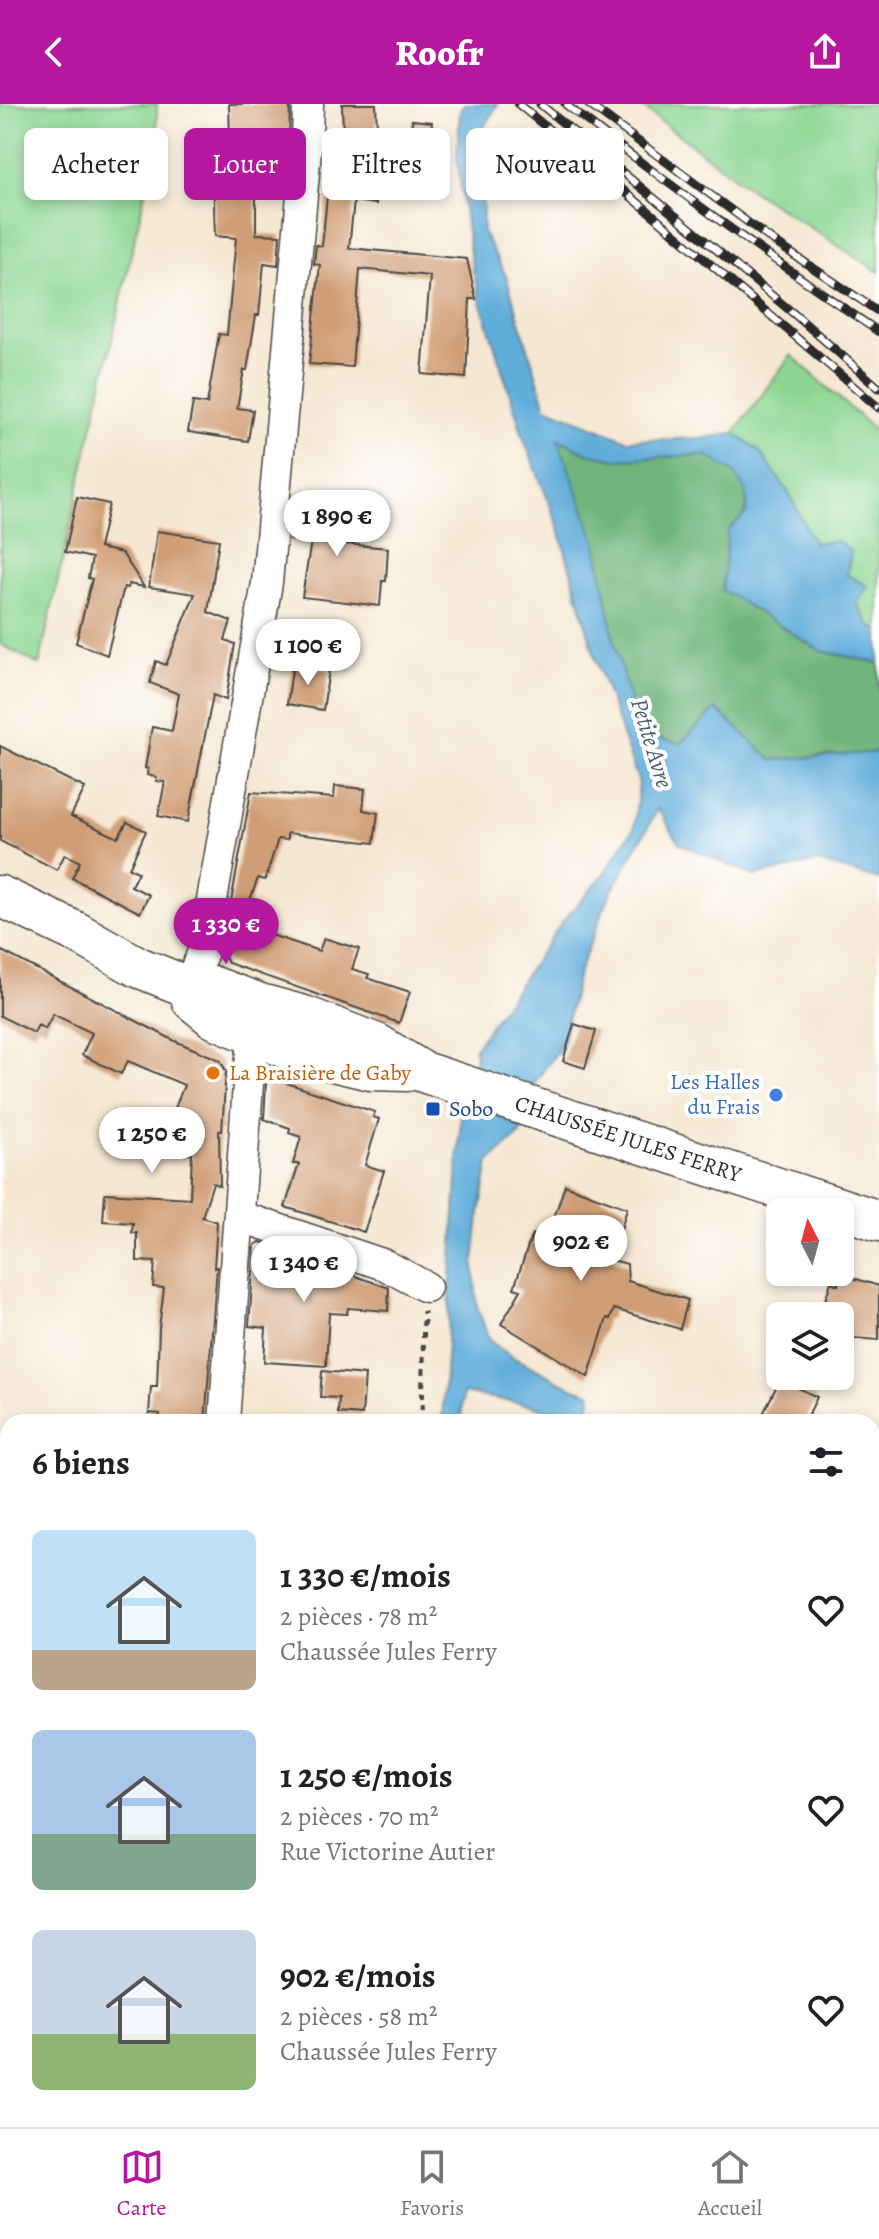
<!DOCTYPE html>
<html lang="fr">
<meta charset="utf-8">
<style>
:root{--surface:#fff;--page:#f2f2f2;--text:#202124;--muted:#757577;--line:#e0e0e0;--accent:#b5179e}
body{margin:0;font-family:Alegreya,serif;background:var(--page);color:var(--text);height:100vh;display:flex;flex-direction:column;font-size:30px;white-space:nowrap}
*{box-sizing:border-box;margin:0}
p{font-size:26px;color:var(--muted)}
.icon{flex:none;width:44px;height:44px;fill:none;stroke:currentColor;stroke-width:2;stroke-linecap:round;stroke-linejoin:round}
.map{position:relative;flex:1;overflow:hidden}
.details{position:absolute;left:0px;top:1310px;width:880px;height:714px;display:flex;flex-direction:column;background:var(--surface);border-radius:24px 24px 0 0;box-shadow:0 4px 12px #0003}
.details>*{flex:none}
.hud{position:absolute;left:24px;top:24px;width:832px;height:72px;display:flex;gap:16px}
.needle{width:52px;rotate:354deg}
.controls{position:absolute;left:766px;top:1094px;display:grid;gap:16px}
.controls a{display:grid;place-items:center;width:88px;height:88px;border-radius:12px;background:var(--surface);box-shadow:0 4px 12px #0003;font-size:40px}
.price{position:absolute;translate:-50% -68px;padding:0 18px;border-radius:28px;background:#fff;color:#222;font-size:26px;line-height:52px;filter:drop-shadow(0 2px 4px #0008)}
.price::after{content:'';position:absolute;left:50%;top:48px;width:24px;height:18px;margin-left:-12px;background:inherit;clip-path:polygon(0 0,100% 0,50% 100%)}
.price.current{background:var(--accent);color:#fff}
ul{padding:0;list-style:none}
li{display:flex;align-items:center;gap:24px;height:200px;padding:0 32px}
li span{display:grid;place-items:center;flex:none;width:224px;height:160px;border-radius:12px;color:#555}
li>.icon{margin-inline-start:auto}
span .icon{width:96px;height:96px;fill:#fffc;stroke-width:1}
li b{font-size:34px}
h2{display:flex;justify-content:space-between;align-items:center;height:96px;padding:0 32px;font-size:34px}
.chip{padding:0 28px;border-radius:12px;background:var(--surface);box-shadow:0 4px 12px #0003;font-size:28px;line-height:72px}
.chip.current{background:var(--accent);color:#fff}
header{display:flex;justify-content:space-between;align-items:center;height:104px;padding:0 32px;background:var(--accent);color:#fff;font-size:36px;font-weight:800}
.dock{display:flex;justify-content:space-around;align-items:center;height:112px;border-top:2px solid var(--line);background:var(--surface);font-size:22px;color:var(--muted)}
.dock a{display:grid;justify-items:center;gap:4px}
.dock .current{color:var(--accent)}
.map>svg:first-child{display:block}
.green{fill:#8bd591;stroke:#5b805e;stroke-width:2}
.forest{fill:#70b67b;stroke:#4e7053;stroke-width:2}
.water{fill:#61adda;stroke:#466c82;stroke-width:2}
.building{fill:#d09e76}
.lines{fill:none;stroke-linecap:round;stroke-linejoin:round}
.minor-casing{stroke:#494744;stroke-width:33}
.major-casing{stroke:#494744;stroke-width:43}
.path{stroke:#494744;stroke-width:5;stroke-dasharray:6 6;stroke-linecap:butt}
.minor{stroke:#fff;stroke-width:30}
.major{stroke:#fff;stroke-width:40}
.rail-casing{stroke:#2b2b2b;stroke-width:9}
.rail{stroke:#fff;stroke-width:6;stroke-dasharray:18;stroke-linecap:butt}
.food-dot{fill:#e8710a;stroke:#fff;stroke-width:3}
.shop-dot{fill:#3f7fe0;stroke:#fff;stroke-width:3}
.transit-dot{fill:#1a4fb4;stroke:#fff;stroke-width:3}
.labels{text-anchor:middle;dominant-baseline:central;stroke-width:8;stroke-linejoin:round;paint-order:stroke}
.food-label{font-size:22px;fill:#c56008;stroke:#fff;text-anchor:start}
.shop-label{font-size:22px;fill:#366cbe;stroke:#fff;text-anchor:end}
.transit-label{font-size:22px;fill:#164399;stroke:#fff;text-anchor:start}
.street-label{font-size:22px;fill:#2b2b2b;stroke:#fff}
.water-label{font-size:24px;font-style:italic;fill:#415f71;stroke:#fff}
</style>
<header><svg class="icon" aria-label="back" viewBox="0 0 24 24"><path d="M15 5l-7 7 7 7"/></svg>Roofr<svg class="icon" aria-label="share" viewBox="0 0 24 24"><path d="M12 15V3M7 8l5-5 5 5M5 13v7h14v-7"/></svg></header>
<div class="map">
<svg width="879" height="2023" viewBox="0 0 879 2023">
<rect width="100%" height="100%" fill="#fff"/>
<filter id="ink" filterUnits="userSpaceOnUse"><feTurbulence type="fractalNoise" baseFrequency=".0125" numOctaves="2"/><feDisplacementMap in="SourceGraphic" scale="16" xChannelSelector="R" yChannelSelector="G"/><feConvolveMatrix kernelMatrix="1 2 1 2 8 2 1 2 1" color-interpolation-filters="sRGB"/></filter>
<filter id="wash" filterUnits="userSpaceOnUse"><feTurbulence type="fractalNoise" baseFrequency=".006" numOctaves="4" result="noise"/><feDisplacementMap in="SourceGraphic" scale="32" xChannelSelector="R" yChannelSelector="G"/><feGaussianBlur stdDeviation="1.8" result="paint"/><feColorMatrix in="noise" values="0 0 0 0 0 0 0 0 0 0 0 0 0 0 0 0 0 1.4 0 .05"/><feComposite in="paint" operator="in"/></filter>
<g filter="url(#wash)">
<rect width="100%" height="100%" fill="#f5e7d1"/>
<path class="green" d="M0,0H157V35L39,561L0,540Z
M638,0H879V168L753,87Z
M791,251L879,330V526L870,522L857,499L847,471L814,440L788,388L759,347L734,329Z
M0,1735L8,1784V2016H68L71,2023H0Z"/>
<path class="forest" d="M557,334L587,349L617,355L706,351L734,368L747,389L746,409L728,427L778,520L821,547L879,559V648L772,656L716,605L680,640L639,630Z"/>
<path class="water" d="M464,0H498L482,26L483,128L506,172L546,303L627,336L706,334L734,329L759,347L788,388L814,439L838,437L851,448L847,471L868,482L857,500L870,522L879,526V559L821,547L722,486L728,427L746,409L747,389L734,368L706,351L617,355L587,349L558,335L596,438L615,541L639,630L680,640L716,605L772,656L879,648V776L818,758L754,772L679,739L658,705L610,790L578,869L562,941L535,978L520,1030L489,1058L478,1120L474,1160L477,1203L490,1237L514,1254L569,1282L592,1290L587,1316L530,1301L463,1289L461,1318H442L461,1010L476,958L474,945L562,818L601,774L634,724L639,679L595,553L558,421L525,338L480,195L471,156L457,55L460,7Z
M872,1407L879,1409V1889L872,1888Z
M872,1947L879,1956V2023H612L609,2016H872Z"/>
<g id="blocks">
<path class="building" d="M229,0H290V3L289,33H276L273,86L256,85V130L280,131L278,161L264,159L259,211H256L247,266H244L237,304L253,306L248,337L188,328L193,298L207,300L219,230L227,231L236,134L215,132L212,37L230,36Z
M342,0H376L377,27L343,28Z
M412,16L432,18L429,53L409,51Z
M330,63L378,68L376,100L354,97L349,144L467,155L476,195H470L466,274L422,270L430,172L360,165L352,263L309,260L320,161L314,160L316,141L322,142Z
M77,393L109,400L99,444L122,449L144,483L129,480L128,484L124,483L107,551L76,539L92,475L88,474L92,454L65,448Z
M295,396L328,399L327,409L349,411L346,440L388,444L386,477H382L380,502L302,493L311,437L291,436Z
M157,427L219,436L208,508L231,517L225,536L235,540L226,596L213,591L188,718L158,712L165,678L156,677L157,673L147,671L148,665L145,664L152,623L172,627L179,590L150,579L156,557L166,561L195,490L149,483Z
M280,518L305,521L302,551L274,549Z
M293,560L329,566L323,606L287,600Z
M0,642L85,684L71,712L118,734L127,718L146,727L129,764L138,768L131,782L149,791L140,809L72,774L80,758L65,750L57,766L0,737Z
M335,682L365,685L363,706L378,709L374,739L287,729V736L278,735L265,776L258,774L241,821L319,847L324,834L359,845L352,865L369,870L367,874L410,888L399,919L228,859L222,848L251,688L334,694Z
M0,846L175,937L220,956L226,967L222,1027H219L220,1082L213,1079L202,1113L217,1118L214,1164L217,1163L205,1318H159L160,1310L149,1309L151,1283H157L159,1224L164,1184L153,1183L155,1158L137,1157V1129H132L133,1119L103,1117L105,1089L190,1094L192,1050H189L190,1022L170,1017L184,981L128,957L121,970L82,951L92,929L53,910L45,925L38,921L34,929L0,912Z
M574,920L596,927L585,964L563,957Z
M274,975L375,1008L373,1013L379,1015L365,1061L384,1067L364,1128L285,1103L299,1060H293L301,1033L289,1029L290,1024L264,1015L266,980Z
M565,1081L627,1104L612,1156L627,1160L628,1177L688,1196L680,1225L614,1205L610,1215L607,1214L588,1273L501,1220L521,1186L514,1184L532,1130L547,1135Z
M260,1138L389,1184L388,1207L348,1204L347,1210L329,1209L326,1262L264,1258L266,1224L249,1222L255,1141Z
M840,1170L879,1182V1236L840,1233V1212H820L831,1178L838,1181Z
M322,1267L365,1271L362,1311L338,1309L339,1294L320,1293Z
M780,1275L817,1293L805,1318H759Z"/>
</g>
</g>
<g filter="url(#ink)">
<use href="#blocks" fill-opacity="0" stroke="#494744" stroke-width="2"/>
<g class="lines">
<defs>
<path id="minor" d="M188,883L203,848L267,479L307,36L308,0
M239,1112L385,1161L426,1183
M224,1318L249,967L257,914
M271,2023L279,2016"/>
<path id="major" d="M0,792L76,828L138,863L188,883L206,880L260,900L304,912L377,940L423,968L879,1117
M188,883L192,896L214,914L295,948L371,966L407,967"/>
</defs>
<use href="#minor" class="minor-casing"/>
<use href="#major" class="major-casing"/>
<path class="path" d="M422,1318L424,1207"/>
<use href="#minor" class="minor"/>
<use href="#major" class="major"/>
<defs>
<path id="rail" d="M518,0L646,105L879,304
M540,0L793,209L879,284
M565,0C667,80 771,155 879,228
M588,0L773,137L879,208"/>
</defs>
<use href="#rail" class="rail-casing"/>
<use href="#rail" class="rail"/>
</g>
</g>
<circle class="food-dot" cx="213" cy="969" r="8"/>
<circle class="shop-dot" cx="776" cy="991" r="8"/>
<rect class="transit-dot" x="425" y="997" width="16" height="16" rx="4"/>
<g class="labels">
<g class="food-label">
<text x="229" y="969">La Braisière de Gaby</text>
</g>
<g class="shop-label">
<text x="760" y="978">Les Halles<tspan x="760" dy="25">du Frais</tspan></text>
</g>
<g class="transit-label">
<text x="449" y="1005">Sobo</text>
</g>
<g class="street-label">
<text transform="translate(628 1035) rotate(18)">CHAUSSÉE JULES FERRY</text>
</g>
<g class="water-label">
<text transform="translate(652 639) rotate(73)">Petite Avre</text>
</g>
</g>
</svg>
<div class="controls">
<a><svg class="needle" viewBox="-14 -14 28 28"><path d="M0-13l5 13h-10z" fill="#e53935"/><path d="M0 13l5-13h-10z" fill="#757577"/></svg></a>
<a><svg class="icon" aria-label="layers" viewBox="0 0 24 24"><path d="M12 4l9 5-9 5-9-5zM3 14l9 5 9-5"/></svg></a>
</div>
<b class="price" style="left:337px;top:454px">1 890 €</b>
<b class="price" style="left:308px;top:583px">1 100 €</b>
<b class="price current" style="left:226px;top:862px">1 330 €</b>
<b class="price" style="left:152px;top:1071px">1 250 €</b>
<b class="price" style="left:581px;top:1179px">902 €</b>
<b class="price" style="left:304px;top:1200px">1 340 €</b>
<div class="hud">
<a class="chip">Acheter</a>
<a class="chip current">Louer</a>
<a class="chip">Filtres</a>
<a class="chip">Nouveau</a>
</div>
<section class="details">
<h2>6 biens<svg class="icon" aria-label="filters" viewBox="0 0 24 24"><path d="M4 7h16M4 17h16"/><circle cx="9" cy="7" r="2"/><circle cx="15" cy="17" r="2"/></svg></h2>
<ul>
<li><span style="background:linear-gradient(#bfe0f5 75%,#b9a48a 0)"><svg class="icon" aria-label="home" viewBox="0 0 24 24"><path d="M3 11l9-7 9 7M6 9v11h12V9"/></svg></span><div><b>1 330 €/mois</b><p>2 pièces · 78 m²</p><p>Chaussée Jules Ferry</p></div><svg class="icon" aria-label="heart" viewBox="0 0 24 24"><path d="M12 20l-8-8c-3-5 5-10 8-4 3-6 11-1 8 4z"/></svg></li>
<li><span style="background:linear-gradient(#a9c7e8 65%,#7fa58c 0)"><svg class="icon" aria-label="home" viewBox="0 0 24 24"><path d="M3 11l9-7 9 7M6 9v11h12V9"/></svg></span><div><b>1 250 €/mois</b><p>2 pièces · 70 m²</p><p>Rue Victorine Autier</p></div><svg class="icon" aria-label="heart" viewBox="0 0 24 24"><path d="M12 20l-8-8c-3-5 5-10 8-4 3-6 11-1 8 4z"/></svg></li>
<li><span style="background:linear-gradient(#c9d6e8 65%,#8fb573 0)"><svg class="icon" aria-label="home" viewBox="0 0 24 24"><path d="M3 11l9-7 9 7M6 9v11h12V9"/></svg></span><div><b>902 €/mois</b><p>2 pièces · 58 m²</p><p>Chaussée Jules Ferry</p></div><svg class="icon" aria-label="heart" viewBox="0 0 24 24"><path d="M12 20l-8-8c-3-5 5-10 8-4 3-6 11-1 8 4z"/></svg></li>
</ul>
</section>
</div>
<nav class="dock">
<a class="current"><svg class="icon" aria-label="map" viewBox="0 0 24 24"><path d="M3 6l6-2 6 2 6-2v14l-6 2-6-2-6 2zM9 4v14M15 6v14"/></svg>Carte</a>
<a><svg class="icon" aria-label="saved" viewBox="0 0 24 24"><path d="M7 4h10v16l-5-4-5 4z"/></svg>Favoris</a>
<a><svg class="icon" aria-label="home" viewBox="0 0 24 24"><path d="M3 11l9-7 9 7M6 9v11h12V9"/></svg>Accueil</a>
</nav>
